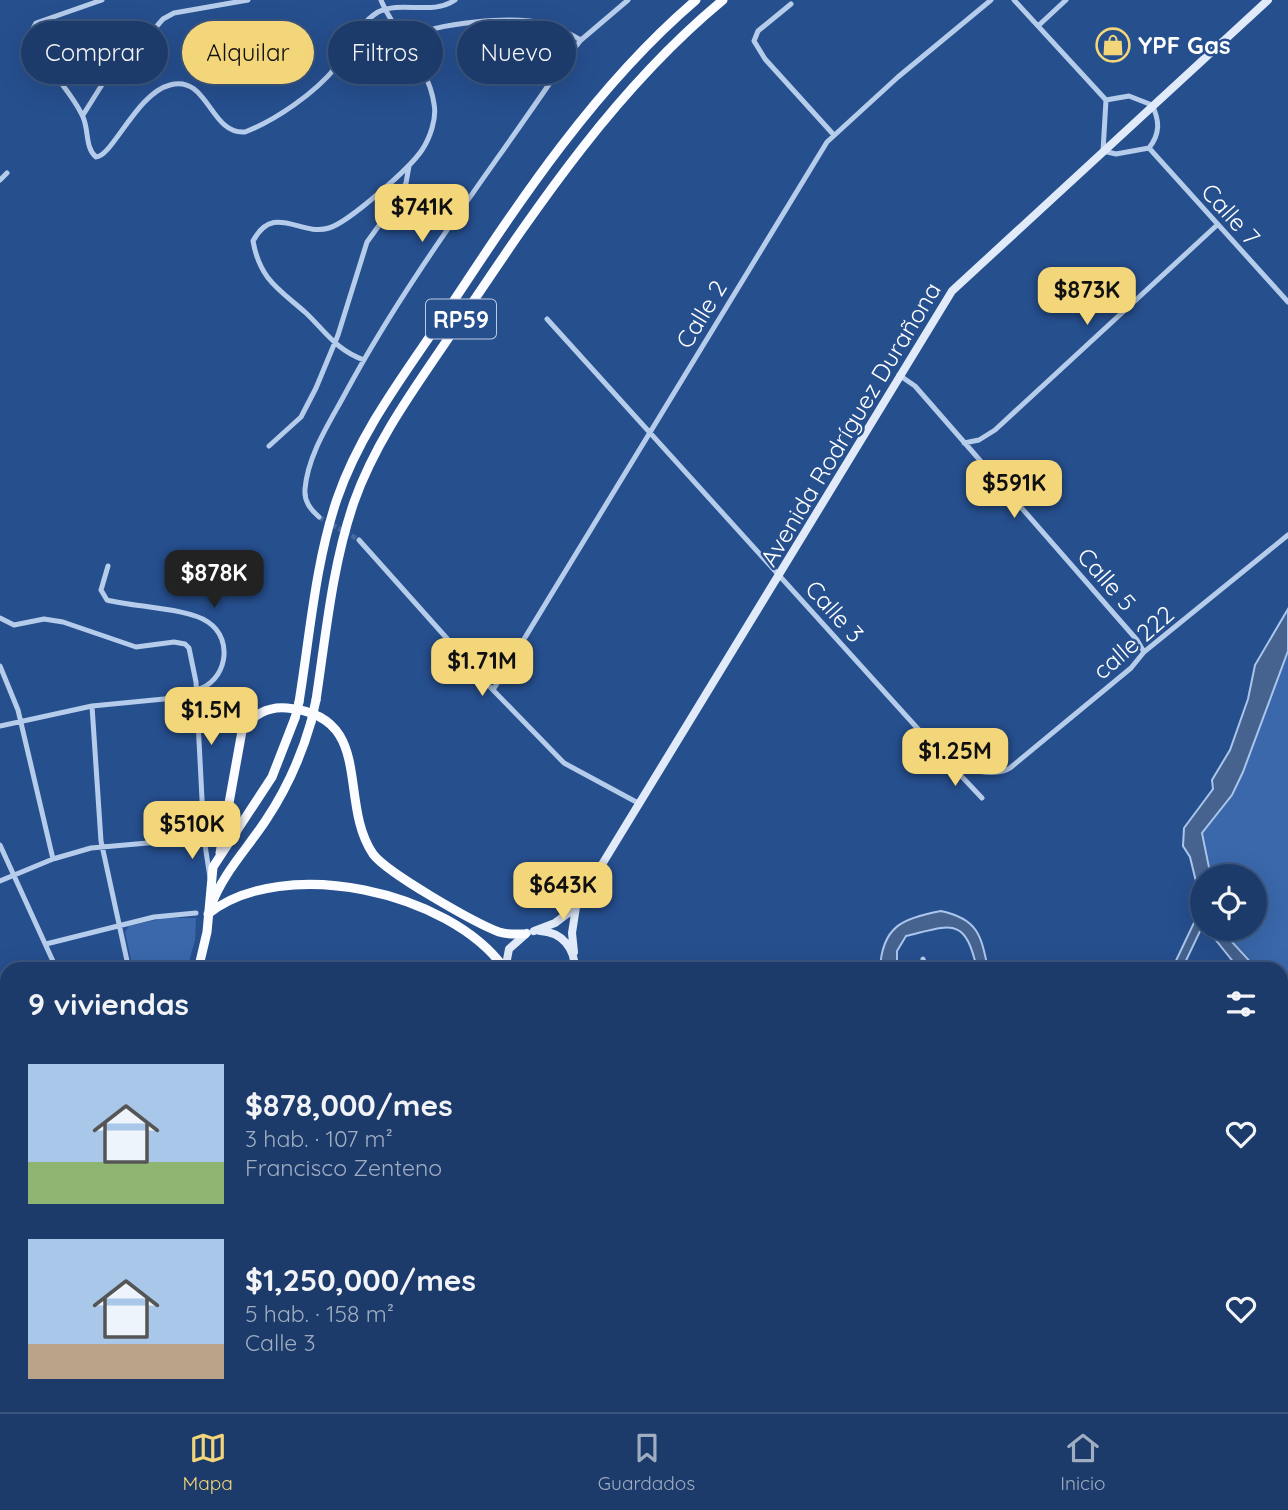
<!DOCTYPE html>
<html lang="es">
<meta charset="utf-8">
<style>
:root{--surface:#1c3b6a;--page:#254270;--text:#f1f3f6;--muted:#a0adc1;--line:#3a557e;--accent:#f4d67a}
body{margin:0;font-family:Quicksand,sans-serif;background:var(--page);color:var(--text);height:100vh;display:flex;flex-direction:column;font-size:26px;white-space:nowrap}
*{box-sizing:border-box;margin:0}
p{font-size:23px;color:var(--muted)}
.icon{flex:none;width:38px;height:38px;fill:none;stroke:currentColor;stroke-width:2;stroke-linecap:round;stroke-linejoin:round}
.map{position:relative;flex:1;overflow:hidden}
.side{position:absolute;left:0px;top:962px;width:1288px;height:450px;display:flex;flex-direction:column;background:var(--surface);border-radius:21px 21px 0 0;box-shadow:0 7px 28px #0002,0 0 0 2px var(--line)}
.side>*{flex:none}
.hud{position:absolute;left:21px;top:21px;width:700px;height:63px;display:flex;gap:14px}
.fabs{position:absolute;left:1190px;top:864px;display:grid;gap:14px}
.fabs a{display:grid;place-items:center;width:77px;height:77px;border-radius:50%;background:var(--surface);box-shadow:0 7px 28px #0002,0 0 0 2px var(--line);font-size:35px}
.price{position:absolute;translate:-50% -60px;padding:0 16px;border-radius:14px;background:var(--accent);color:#111;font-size:23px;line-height:46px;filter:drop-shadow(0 2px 4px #0008)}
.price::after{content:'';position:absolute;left:50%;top:42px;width:21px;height:16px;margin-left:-10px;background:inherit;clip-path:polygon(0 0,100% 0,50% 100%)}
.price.current{background:#222;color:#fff}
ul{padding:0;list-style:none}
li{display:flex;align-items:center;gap:21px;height:175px;padding:0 28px}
li span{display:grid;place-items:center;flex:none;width:196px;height:140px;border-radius:0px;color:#555}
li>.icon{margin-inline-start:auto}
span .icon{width:84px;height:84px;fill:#fffc;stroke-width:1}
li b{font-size:30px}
h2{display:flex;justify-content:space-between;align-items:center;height:84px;padding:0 28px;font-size:30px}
.tag{padding:0 24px;border-radius:32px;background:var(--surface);box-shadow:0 7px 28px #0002,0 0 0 2px var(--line);font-size:24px;line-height:63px}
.tag.current{background:var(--accent);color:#111}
.tab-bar{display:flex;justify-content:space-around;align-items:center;height:98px;border-top:2px solid var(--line);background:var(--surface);font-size:19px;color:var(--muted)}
.tab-bar a{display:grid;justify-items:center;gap:4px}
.tab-bar .current{color:var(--accent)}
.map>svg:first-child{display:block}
.green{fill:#3a68ab}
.water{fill:#466390;stroke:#aac6ec;stroke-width:2}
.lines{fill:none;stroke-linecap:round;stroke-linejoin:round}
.minor-tunnel{stroke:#47699f;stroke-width:5;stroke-dasharray:5 2.5;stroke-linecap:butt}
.minor{stroke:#b6cceb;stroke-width:5}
.secondary{stroke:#e1eaf9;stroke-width:8}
.primary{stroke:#fafcff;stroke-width:9}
.primary-bridge{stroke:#fafcff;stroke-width:9}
.labels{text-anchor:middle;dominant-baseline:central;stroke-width:5;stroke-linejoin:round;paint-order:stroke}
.shield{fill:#264f8e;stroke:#becadd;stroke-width:2}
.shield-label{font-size:23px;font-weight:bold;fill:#fff}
.poi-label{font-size:24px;font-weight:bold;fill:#fff;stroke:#264f8e;text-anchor:start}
.street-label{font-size:24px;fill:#fff;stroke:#264f8e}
</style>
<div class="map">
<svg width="1288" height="1412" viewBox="0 0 1288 1412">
<rect width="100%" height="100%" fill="#264f8e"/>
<path class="green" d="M1288,652V993L1281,987V970L1260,969L1232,941L1228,929H1255V877H1212L1203,832L1233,795L1244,772Z
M164,918H196L195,940L187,969H133L125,932L129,926Z
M1288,1293V1370L1281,1362V1299Z"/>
<path class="water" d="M1288,609V651L1243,772L1232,795L1202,833L1211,877H1202V927L1182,969H1172L1202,906L1190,857L1183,846L1184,828L1213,789L1212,780L1230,750L1248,699L1255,665Z
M941,911C978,919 981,935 988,969H977C965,916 952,925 906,936L897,951V969H880C882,927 902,918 941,911Z
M1207,929H1227L1232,942L1257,969H1239Z"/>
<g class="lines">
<path class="minor-tunnel" d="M319,517L359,540"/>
<path class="minor" d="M102,0L36,23L31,32C39,64 70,87 83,117C89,130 85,148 96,157C112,157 137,93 170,85C208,74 210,135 245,132C276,120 315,93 336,67C350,48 357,25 378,12C402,0 432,16 455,0
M1014,0L1106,100L1103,151L1116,154L1149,148C1160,134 1160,121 1152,105L1129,96L1106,100
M791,4L758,31L754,41L765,59L833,134
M1038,26L1066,0
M406,38C438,23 512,15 546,24C559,27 569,34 581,40
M83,115L110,72L136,50L163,19L174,13L248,0
M1149,148L1288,302
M0,180L7,173
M547,319L947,761C963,769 995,778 1010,768L1131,668L1144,652L1288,535
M364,360C336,350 326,332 306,313C279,289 260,280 253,241C274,202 300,237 329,228C349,222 410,168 422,150C430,138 437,118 434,104C429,65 394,33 381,0
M899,375L915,386L1137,640L1144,652
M964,443L979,440L995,430L1216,226
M269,446L301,417L316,388L338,335L367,242L396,202L406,183L409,166
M319,517C310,509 304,501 305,489C308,454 330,422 346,392C410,273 494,167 569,55L581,40L628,0
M359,540L493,690L564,763L640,804
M108,566L101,590L107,600C133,607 188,608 208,622C235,640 226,683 196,690
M0,618L14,625L44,619L63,622L136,647L174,642L185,644L189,648L196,682L204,838L210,878
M0,666L18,710L53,859
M493,690L827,142L898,77L991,0
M92,706L101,841L129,970
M0,726L92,706L195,696
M949,763L982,798
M0,845L57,970
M0,881L53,859L91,848L204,838
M46,944L154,917L196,913
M923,959L927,970
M1196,968L1197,970
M0,1184L7,1205
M0,1310L7,1308
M74,1405L75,1412
M578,1405L583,1412
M805,1405L811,1412
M921,1405L927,1412
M1001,1405L1007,1412
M1104,1405L1109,1412
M1208,1405L1213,1412
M101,1412L121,1405
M460,1412V1405
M550,1412L559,1405
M910,1412L918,1405
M1150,1412L1158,1405"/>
<path class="secondary" d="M534,931L555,923L576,907L952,291L1268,0
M540,931C562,932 575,948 575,970
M574,952L572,933L576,907
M505,970L509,949L527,933
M349,1412V1405
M360,1412V1405"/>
<path class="primary" d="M316,700C326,634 332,566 354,502C377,437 420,381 458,324C536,208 614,90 723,0
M299,702C310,635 315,564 337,499C360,432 404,375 443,317C517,205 593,88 696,0
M220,853L242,731C252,715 268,706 287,708C376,716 337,801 373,854C387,873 475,923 499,932C508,935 516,934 525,934
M211,906C223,873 247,849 266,820C286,790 301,757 311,722
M208,914C284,854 450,892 504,968
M198,970L207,932L213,867L272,777L295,718
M0,1043L7,1040"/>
<path class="primary-bridge" d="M295,718L299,702
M311,722L316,700"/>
</g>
<defs>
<symbol id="shop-ring" viewBox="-11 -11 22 22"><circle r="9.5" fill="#264f8e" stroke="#f4d67a" stroke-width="1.5"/><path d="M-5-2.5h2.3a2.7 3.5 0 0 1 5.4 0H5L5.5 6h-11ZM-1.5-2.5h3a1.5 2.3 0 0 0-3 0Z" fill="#f4d67a"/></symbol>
</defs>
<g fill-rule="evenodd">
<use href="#shop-ring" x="1094" y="26" width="38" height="38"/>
</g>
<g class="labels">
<rect class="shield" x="426" y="299.5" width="70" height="39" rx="5"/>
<g class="shield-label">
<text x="461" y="319">RP59</text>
</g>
<g class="poi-label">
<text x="1138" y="45">YPF Gas</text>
</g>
<g class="street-label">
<text transform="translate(1231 214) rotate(48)">Calle 7</text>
<text transform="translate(701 314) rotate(-59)">Calle 2</text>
<text transform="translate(850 424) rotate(-59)">Avenida Rodríguez Durañona</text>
<text transform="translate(1107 579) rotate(49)">Calle 5</text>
<text transform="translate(835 611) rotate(48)">Calle 3</text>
<text transform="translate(1133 642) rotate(-41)">calle 222</text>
</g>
</g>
</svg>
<div class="fabs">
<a><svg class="icon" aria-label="locate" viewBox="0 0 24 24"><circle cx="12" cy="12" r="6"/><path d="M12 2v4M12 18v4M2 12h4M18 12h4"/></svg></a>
</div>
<b class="price" style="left:422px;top:244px">$741K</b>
<b class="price" style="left:1087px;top:327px">$873K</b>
<b class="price" style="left:1014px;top:520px">$591K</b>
<b class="price current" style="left:214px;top:610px">$878K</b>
<b class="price" style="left:482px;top:698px">$1.71M</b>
<b class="price" style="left:211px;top:747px">$1.5M</b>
<b class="price" style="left:955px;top:788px">$1.25M</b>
<b class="price" style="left:192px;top:861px">$510K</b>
<b class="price" style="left:563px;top:922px">$643K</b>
<div class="hud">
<a class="tag">Comprar</a>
<a class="tag current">Alquilar</a>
<a class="tag">Filtros</a>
<a class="tag">Nuevo</a>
</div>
<section class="side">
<h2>9 viviendas<svg class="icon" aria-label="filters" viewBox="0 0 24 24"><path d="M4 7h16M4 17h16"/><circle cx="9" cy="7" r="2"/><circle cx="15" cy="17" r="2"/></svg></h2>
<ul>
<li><span style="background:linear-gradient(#a9c7e8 70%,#8fb573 0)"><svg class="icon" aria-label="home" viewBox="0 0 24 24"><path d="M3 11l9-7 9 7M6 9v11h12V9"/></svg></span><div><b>$878,000/mes</b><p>3 hab. · 107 m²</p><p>Francisco Zenteno</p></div><svg class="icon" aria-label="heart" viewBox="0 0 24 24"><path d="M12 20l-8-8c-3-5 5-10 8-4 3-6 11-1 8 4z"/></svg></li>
<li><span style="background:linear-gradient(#a9c7e8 75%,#b9a48a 0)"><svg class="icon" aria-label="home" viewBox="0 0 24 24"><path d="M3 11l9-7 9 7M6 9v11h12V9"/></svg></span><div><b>$1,250,000/mes</b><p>5 hab. · 158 m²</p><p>Calle 3</p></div><svg class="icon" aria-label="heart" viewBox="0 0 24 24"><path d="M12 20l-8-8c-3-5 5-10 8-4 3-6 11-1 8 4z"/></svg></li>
</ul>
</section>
</div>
<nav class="tab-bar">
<a class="current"><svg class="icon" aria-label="map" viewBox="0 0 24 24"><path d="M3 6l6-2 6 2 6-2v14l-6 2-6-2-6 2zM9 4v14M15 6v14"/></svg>Mapa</a>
<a><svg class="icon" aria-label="saved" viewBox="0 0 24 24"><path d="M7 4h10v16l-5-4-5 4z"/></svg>Guardados</a>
<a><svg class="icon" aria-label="home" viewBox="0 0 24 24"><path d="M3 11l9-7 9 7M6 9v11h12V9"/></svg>Inicio</a>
</nav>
